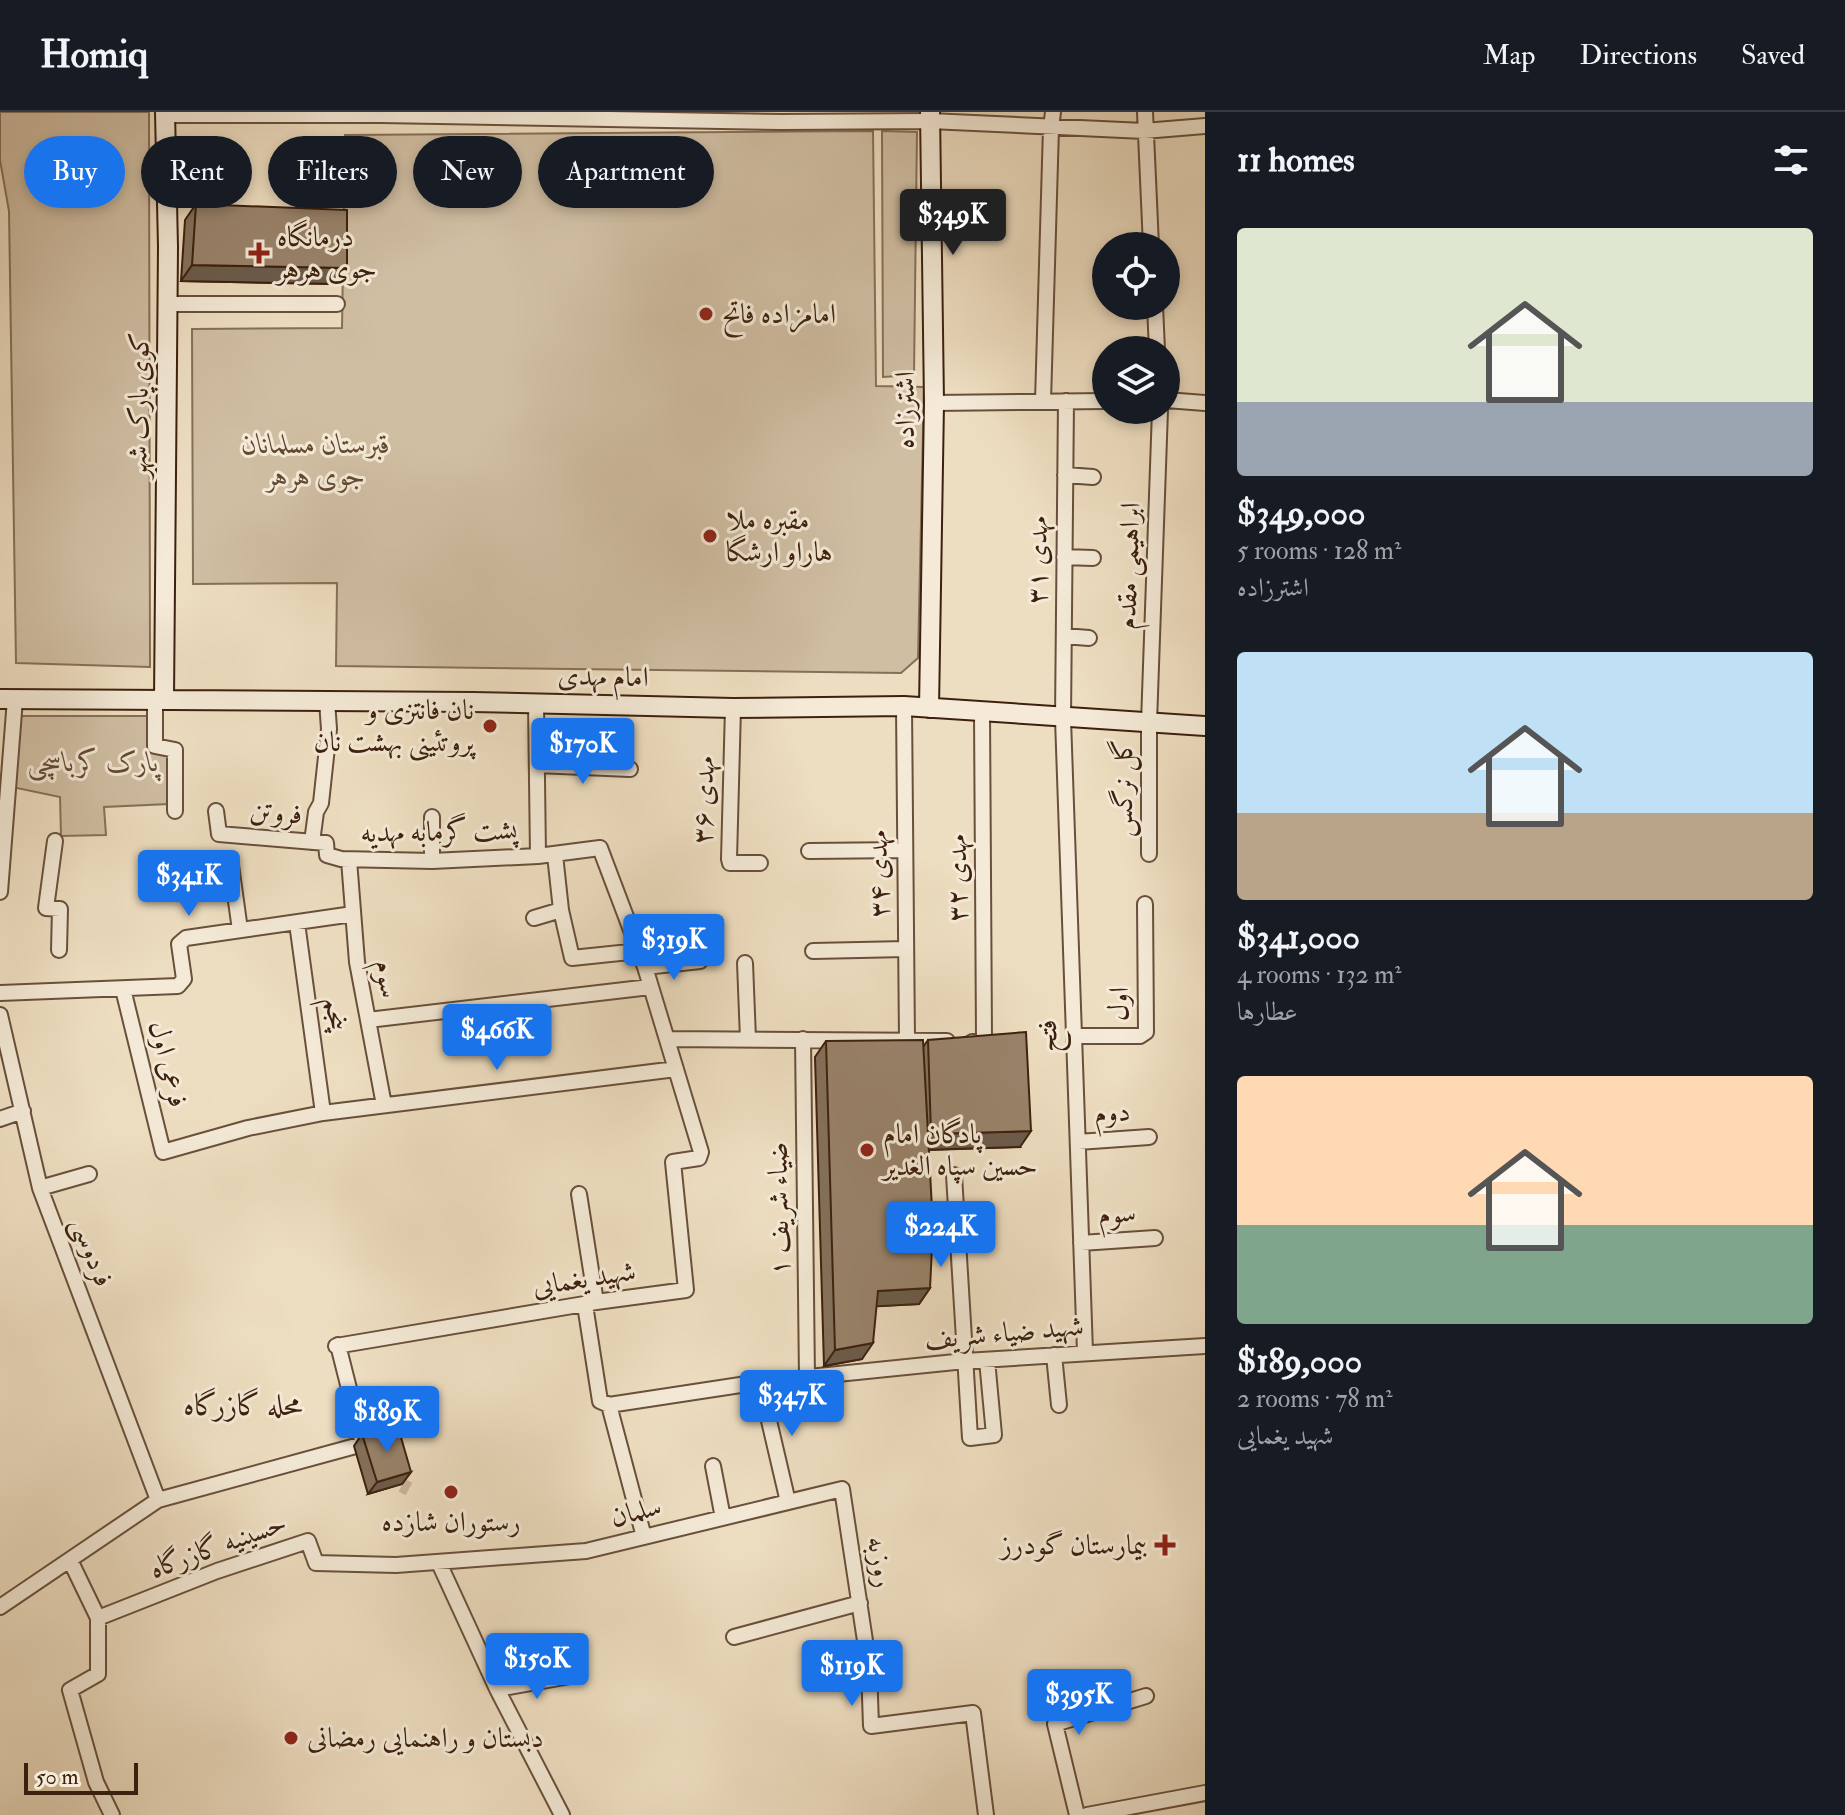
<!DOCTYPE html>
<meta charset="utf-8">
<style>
:root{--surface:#171b24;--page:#242831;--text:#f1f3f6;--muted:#9ea1a6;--line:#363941;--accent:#1a73e8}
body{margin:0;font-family:"IM FELL Double Pica",Amiri,serif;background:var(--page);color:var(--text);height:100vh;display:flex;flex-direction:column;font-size:30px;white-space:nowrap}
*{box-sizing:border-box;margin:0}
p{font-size:26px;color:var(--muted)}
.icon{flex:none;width:44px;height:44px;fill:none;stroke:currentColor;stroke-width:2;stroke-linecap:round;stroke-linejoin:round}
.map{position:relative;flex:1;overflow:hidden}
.sheet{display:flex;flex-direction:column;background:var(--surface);width:640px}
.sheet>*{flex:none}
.top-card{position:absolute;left:24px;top:24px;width:760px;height:72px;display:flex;gap:16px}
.buttons{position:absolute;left:1092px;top:120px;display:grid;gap:16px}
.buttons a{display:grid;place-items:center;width:88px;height:88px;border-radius:50%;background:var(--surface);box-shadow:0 4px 12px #0003;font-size:40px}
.scale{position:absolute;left:24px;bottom:20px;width:114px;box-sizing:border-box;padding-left:8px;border:4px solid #3d200e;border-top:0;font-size:22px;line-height:28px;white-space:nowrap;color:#3d200e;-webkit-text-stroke:6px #f4ead7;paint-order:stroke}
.price{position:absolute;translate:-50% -68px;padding:0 18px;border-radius:8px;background:var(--accent);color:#fff;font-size:26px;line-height:52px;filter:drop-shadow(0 2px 4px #0008)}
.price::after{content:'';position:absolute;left:50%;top:48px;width:24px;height:18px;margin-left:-12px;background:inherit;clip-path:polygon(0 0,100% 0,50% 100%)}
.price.current{background:#222;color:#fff}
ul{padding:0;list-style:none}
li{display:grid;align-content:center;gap:16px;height:424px;padding:0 32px}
li span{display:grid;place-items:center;height:248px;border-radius:8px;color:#555}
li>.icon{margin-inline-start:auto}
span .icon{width:144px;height:144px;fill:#fffc;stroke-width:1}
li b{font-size:34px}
h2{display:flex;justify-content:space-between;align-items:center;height:96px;padding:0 32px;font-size:34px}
.tag{padding:0 28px;border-radius:36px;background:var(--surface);box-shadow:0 4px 12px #0003;font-size:28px;line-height:72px}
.tag.current{background:var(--accent);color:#fff}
header{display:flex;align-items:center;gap:48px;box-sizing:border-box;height:112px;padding:0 40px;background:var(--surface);border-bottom:2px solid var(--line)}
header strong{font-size:38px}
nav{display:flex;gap:44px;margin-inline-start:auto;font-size:28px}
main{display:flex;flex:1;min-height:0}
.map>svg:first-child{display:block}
.green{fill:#d0bea3;stroke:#866f58;stroke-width:2}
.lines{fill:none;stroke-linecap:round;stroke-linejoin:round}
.street-tunnel{stroke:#cbb89d;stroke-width:14;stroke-dasharray:14 7;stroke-linecap:butt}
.street-casing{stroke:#69503b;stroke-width:18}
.secondary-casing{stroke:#3d200e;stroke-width:22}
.street{stroke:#f4ead7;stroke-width:14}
.secondary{stroke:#f4ead7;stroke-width:18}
.wall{fill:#84715c;stroke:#3d200e;stroke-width:2}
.shaded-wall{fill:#6b5c4b;stroke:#3d200e;stroke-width:2}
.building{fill:#99836b;stroke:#3d200e;stroke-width:2}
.poi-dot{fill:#8f2418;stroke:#f4ead7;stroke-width:3}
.labels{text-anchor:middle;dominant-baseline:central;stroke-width:6;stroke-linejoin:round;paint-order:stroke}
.poi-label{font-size:28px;fill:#3d200e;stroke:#f4ead7;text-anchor:start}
.street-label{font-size:28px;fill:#3d200e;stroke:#f4ead7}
.park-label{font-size:28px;font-style:italic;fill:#624833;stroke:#f4ead7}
.neighbourhood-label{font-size:30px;fill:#3d200e;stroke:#f4ead7}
</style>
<header>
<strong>Homiq</strong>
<nav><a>Map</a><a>Directions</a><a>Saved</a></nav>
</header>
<main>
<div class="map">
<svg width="1205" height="1703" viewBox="0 0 1205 1703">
<rect width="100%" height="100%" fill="#eedec1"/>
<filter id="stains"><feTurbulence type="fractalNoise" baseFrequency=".0025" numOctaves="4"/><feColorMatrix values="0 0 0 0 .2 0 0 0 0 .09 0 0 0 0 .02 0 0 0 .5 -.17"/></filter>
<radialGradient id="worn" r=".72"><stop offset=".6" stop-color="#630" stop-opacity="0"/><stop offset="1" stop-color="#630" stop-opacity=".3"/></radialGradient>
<path class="green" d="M0,0H149L150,555L16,551L9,99L0,48Z
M873,19L876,274L924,275L918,546L901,561L336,554L337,471L193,472L192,217L342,216L345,23Z
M882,19L917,20L914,263L883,265Z
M19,604H148L149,636L172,641L169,692L104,695L106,723L61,724L60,685L12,675Z"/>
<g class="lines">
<path class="street-tunnel" d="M386,1360L394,1369L409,1377"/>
<defs>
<path id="street" d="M1145,0L1151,134
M165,3H381L781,10L930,9L1144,19L1205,14
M168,192H337
M1155,194L1157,238
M1166,288L1205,291
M1043,289L1051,16L1053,0
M1066,289L1063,607L1085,1240
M934,291L1106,289
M1065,363L1093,365
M1064,445L1093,446
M1064,524L1089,526
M155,587V634L175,638V699
M904,594L907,929
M733,596L729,747L730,751H760
M537,653L630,657
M216,699L219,722L326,731L327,743L341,747L432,749L538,744
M55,729L46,796L60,797L59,838
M312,730L316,700L321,691L329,617L327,589
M809,739L905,738
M1149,742V611L1160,298
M555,743L561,798L572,846L639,839
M349,748L357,850L384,993
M432,749V705
M231,753L240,818
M0,780L15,587
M534,806L561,798
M297,811L323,1001
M813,839L906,837
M745,851L748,927
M645,855L700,849
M123,877L163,1040L248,1016L323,1001L676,957
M0,881L178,874L184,867L179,832L186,826L353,802
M0,903L40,1076L158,1388
M368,908L650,875
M1074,924H1140L1146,920L1145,792
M667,927L947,929
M803,927L807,1266
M972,930H980L984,927L982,600
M0,1007L23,999
M1078,1030L1149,1025
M954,1063L970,1326L994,1323L987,1248
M40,1076L89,1062
M579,1082L596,1190
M1081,1131L1155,1126
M585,1193L600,1289L609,1293L760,1270L965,1249L1205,1234
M336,1234L596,1190L686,1178L673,1050L699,1046L701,1040L645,855L600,736L538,744L536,592
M1054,1243L1059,1293
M760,1270L788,1390
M609,1293L644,1425
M713,1354L723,1406
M70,1448L98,1506V1562L70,1578L96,1670L112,1703
M439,1451L497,1577L562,1703
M0,1495L158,1388L363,1332L338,1233
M98,1506L217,1459L308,1429L316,1451L396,1453L586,1439L842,1377L869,1555L871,1614L973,1601L986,1703
M734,1525L860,1491
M497,1577L570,1564
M1077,1703L1055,1612L1146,1584
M1087,1703L1205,1681"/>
<path id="secondary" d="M0,587L473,590L733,596L904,594L1205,614
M164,587L168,135L165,0
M929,596L934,291L930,0"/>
</defs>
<use href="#street" class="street-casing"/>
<use href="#secondary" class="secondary-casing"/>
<use href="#street" class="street"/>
<use href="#secondary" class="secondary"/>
</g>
<path class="wall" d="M196,92L347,156L336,172L181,169L185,108Z
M928,928L1020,1035L929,1038L930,1176L919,1192L876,1194L862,1247L824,1254L815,945L826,929L923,935Z
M362,1322L411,1360L402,1372L368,1382L354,1334Z"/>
<path class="shaded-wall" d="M192,153L347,156L336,172L181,169Z
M1031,1019L1020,1035L920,1038L931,1022Z
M930,1176L919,1192L866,1195L878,1179Z
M873,1231L862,1247L824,1254L835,1238Z
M411,1360L402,1372L368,1382L377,1370Z"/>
<path class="building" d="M196,92L347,98V156L192,153Z
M1026,920L1031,1019L931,1022L928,928Z
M923,928L933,1116L930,1176L878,1179L873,1231L835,1238L826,929Z
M398,1315L411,1360L377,1370L362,1322Z"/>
<g class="poi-dot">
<path d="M255 129h8v8h8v8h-8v8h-8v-8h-8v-8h8z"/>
<circle cx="706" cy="202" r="8"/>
<circle cx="710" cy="424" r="8"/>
<circle cx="490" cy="614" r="8"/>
<circle cx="867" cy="1038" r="8"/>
<circle cx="451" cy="1380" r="8"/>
<path d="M1161 1421h8v8h8v8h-8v8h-8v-8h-8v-8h8z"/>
<circle cx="291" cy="1626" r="8"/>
</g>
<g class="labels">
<g class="poi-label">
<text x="277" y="125">درمانگاه<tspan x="277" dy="32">جوی هرهر</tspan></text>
<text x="722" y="202">امامزاده فاتح</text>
<text x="726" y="408">مقبره ملا<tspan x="726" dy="32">هاراو ارشگا</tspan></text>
<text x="474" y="598" text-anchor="end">نان فانتزی و<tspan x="474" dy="32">پروتئینی بهشت نان</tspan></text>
<text x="883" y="1022">پادگان امام<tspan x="883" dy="32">حسین سپاه الغدیر</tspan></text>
<text x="451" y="1410" text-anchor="middle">رستوران شازده</text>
<text x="1147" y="1433" text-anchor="end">بیمارستان گودرز</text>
<text x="307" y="1626">دبستان و راهنمایی رمضانی</text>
</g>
<g class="street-label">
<text transform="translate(139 293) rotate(-89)">کوی پارک شهر</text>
<text transform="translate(905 298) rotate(-90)">اشترزاده</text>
<text transform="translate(1038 448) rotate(-89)">مهدی ۳۱</text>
<text transform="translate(1129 454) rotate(-88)">ابراهیمی مقدم</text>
<text transform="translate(603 565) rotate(1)">امام مهدی</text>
<text transform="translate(1123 676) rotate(-90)">گل نرگس</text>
<text transform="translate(704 688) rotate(-88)">مهدی ۳۶</text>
<text transform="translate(276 701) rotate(5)">فروتن</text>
<text transform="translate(439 720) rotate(-1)">پشت گرمابه مهدیه</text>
<text transform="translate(879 762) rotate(-91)">مهدی ۳۴</text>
<text transform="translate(957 766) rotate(-90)">مهدی ۳۲</text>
<text transform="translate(387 867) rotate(81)">سوم</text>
<text transform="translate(1119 892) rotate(-88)">اول</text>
<text transform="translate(336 902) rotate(82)">پنجم</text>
<text transform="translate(1048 924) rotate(-92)">فتح</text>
<text transform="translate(168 952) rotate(76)">فرعی اول</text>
<text transform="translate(1112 1001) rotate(-4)">دوم</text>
<text transform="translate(779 1097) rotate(-91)">ضیاء شریف ۱</text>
<text transform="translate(1117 1102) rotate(-4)">سوم</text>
<text transform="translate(92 1140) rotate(69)">فردوسی</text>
<text transform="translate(584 1167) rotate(-9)">شهید یغمایی</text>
<text transform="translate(1004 1221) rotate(-5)">شهید ضیاء شریف</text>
<text transform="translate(636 1400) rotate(-14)">سلمان</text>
<text transform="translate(218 1434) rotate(-20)">حسینیه گازرگاه</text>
<text transform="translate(880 1450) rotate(81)">روزبه</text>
</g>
<g class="park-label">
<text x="316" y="332">قبرستان مسلمانان<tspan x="316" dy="32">جوی هرهر</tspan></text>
<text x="93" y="650">پارک کرباسچی</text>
</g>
<g class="neighbourhood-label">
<text x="243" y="1293">محله گازرگاه</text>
</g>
</g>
<rect width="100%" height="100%" filter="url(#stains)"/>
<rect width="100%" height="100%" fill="url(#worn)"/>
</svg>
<div class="buttons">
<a><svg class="icon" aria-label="locate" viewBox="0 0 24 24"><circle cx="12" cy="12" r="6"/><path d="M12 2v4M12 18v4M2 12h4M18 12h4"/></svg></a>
<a><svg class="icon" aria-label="layers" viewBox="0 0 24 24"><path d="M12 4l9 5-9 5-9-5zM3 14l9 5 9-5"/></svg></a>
</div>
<div class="scale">50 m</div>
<b class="price current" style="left:953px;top:145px">$349K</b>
<b class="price" style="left:583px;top:674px">$170K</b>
<b class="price" style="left:189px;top:806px">$341K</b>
<b class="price" style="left:674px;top:870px">$319K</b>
<b class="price" style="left:497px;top:960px">$466K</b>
<b class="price" style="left:941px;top:1157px">$224K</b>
<b class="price" style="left:792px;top:1326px">$347K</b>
<b class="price" style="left:387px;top:1342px">$189K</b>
<b class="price" style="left:537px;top:1589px">$150K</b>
<b class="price" style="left:852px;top:1596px">$119K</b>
<b class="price" style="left:1079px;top:1625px">$395K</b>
<div class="top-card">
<a class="tag current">Buy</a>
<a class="tag">Rent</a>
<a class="tag">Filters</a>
<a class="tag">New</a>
<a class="tag">Apartment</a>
</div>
</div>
<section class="sheet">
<h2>11 homes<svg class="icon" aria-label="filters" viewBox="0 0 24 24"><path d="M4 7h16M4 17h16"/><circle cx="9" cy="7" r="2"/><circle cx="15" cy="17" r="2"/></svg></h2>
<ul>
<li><span style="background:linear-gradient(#dfe7d0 70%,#9aa5b1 0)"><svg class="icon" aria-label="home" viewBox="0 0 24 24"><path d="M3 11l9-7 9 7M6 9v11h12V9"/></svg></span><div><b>$349,000</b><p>5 rooms · 128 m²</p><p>اشترزاده</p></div></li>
<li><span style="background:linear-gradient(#bfe0f5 65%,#b9a48a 0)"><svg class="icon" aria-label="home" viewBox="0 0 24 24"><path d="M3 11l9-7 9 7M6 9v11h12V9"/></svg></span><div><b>$341,000</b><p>4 rooms · 132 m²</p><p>عطارها</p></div></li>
<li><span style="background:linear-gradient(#ffd9b3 60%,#7fa58c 0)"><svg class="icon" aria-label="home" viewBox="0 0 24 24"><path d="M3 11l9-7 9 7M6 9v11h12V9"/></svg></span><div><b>$189,000</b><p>2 rooms · 78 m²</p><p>شهید یغمایی</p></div></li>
</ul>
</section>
</main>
